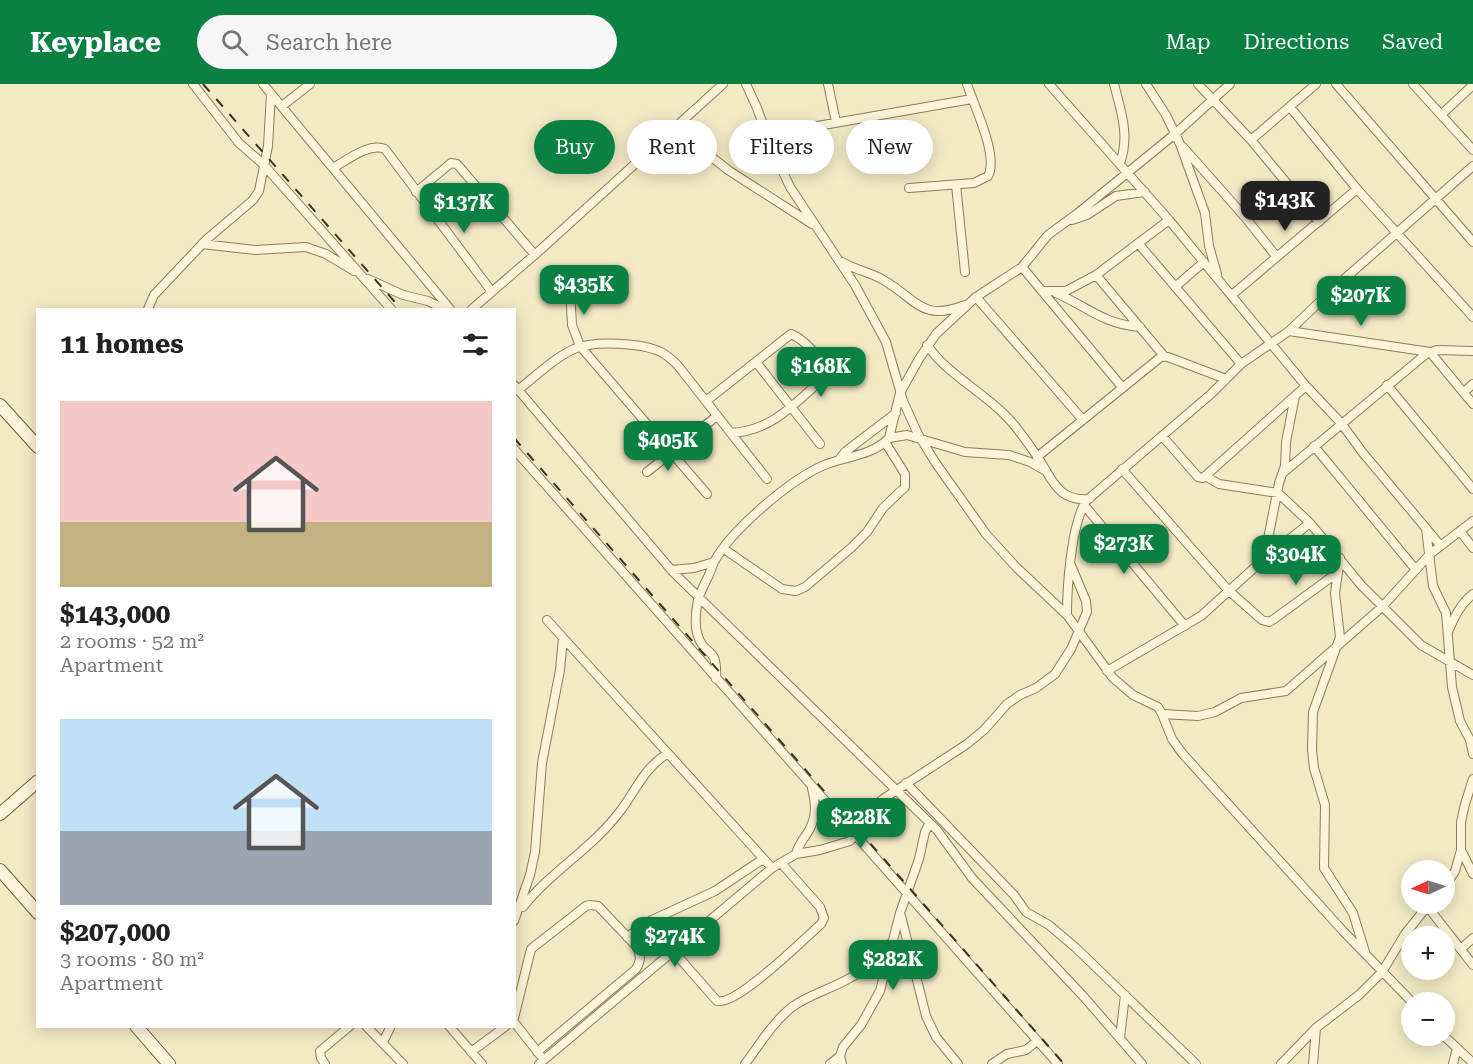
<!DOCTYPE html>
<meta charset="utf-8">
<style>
:root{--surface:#fff;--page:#f6f6f6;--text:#222;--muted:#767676;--accent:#0b8043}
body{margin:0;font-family:"Roboto Serif",serif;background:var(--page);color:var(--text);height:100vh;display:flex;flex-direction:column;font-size:22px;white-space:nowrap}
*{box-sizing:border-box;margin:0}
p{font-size:20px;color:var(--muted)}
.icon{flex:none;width:33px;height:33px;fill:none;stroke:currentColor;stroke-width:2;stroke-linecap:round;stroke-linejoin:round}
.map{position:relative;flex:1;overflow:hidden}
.details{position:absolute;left:36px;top:224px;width:480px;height:720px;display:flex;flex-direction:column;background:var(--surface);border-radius:0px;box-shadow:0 3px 15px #0003}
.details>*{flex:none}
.banner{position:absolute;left:534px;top:36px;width:570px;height:54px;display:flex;gap:12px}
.needle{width:39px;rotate:266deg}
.tools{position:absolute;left:1401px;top:776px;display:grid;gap:12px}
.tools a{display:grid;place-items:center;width:54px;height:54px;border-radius:50%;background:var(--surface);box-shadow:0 3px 15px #0003;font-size:30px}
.price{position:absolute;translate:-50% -51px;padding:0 14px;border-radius:12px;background:var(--accent);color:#fff;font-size:20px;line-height:39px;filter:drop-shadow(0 2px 3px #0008)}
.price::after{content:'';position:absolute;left:50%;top:36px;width:18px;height:14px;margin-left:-9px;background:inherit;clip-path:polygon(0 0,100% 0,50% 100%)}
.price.selected{background:#222;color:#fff}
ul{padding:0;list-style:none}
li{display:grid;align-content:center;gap:12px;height:318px;padding:0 24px}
li span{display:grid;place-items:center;height:186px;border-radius:0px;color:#555}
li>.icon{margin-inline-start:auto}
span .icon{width:108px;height:108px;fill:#fffc;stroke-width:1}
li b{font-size:26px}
h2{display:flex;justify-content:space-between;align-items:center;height:72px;padding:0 24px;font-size:26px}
.chip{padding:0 21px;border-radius:27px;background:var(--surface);box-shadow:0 3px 15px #0003;font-size:21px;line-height:54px}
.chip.selected{background:var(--accent);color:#fff}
header{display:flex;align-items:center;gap:36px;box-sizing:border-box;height:84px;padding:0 30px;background:var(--accent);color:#fff}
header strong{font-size:28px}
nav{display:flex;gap:33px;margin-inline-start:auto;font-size:21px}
.search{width:420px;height:54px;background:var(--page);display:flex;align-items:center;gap:15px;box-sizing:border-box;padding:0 21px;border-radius:33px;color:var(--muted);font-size:22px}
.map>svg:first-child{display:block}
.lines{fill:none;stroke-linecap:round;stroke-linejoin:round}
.street-casing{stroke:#907c59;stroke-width:10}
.secondary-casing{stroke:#725c3c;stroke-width:14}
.street{stroke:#fcf5da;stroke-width:8}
.secondary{stroke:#fcf5da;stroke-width:12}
.rail{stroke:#3f311e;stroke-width:2;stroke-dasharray:10 10;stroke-linecap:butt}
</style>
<header>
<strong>Keyplace</strong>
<div class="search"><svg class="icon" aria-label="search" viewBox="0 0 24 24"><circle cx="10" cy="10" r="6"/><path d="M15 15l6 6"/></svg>Search here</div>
<nav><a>Map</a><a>Directions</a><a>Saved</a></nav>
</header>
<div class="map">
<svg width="1473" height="980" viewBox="0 0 1473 980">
<rect width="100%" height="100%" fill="#f3eac5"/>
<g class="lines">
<defs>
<path id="street" d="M193,0L239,59L263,80L391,225
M263,0L450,225
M746,0L757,24L771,62L790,103L855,201L886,258L903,317L918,350L935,378L986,450L1017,484L1067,531L1113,594L1133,611L1158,623L1162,630L1172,655L1182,669L1343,847L1412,918
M828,0L836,38
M1049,0L1169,136L1306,302L1341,339L1363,369L1440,461
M1114,0C1121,27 1130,52 1120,79
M1146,0L1166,31L1180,60L1205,129L1209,162L1217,190
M1198,0L1251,56L1319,138
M1336,0L1473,158
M1413,0L1473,66
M282,22L310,0
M1290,23L1357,105L1473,233
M1442,30L1473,1
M1251,56L1316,0
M771,62L806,44L972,15
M1183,63L1244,132L1276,172
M643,76L677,61L688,58L695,60L728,86L812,140
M333,84C346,77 369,58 385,65L492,208
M956,101L965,188
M909,104L974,99L988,92C999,72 974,22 967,0
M416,108L451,79L457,80L535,171
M1072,136L1087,131L1116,112L1145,108
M1138,159L1241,280
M202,160L255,166L306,163L326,170L354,187
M842,178C857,187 872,188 885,197C917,216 922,238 965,221
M1022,183L1122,303
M1096,191L1164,272
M368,195L403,211L428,217L444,225
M1175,203L1204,178
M570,205L572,241L580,262L707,410
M1042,207H1066L1096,191L1169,136
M1056,209C1088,223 1103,240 1140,243
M1232,211L1357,105
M976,213L1083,336
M148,225L154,211L207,155L253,116L259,107L268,62L271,10
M472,225L538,168L723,0
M1289,247L1430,268L1473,320
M927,261C949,293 990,311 1015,342C1023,352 1030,362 1037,372C1052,394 1057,418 1089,415
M756,278L820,360
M514,301L673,488L937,746L972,794L1084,913L1142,980
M1387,301L1473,405
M518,306C536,292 554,274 574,265C594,256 642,259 661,268C668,272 674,277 679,283L767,395
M1464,308L1473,300
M706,317L791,250C806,256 819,274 829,287L825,293C795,319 772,347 731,349
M1163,353L1198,393L1203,394L1306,302
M889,354L907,351L965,368L1009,371L1030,378L1044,386
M1314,362L1416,486
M514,365L1058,980
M1037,373L1162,272L1168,273L1226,295
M839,376L845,368L896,329
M1122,385L1228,506L1262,536L1269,538L1274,535L1337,489
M647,388L717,332
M1284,388L1426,270L1437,266L1473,267
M1205,392L1219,400L1278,409L1310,439L1361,501L1421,561L1473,591
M1084,421L1185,542
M1426,445L1433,502L1446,529L1452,603L1460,637L1470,656L1473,670
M1460,447L1473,464
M724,465L782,505L796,507L805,503L851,464L867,448L883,424L905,403V390L885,358
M1340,474L1335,509L1340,553L1313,628L1312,666L1314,684L1325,721L1324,784L1353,829L1365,868
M1264,475L1279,399L1285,382L1286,358L1295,312
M671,486L694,484L714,478
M1067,531C1067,503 1071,441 1086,417L1211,310L1241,280L1289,247L1334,204L1473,82
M547,536L772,784
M1448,548C1454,534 1460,520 1473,510
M1107,587L1201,532L1264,475L1310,439
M716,595C718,560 704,573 698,552C694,541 696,526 698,516C700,509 704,501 707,495C710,489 712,483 714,478C731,446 789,397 822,382C844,372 871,373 889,354L900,309L919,275L936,250L976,213L1022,183L1048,151L1078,129L1175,50L1230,0
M1162,630L1198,632L1215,628L1241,614L1286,607L1383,522L1430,470L1473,437
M906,699L1014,811L1026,828L1049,841L1076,864L1196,980
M1461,766L1473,790
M796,770C798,761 803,756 808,748C817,733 816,721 812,704
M1444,804L1455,787L1461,766V738L1465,720L1473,695
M1427,822L1473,881
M523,823C551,787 593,764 621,726C636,706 645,683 667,670
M901,832L926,932L936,953L958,980
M514,837L530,791L535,768L542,679L560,586L563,554
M627,853L652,836L715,807L763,775
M1462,864L1473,854
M674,868L717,917C737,922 804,855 821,840L824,834L820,823L782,780
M514,934L531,865L586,822L590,821L598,822L637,863C641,872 641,877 636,885L537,968
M514,938L540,971
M366,942L403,980
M449,942L482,980
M1443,951L1473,979
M1120,954L1125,911
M383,958L391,942
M471,968L506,942
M325,980L321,974L320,967L350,942
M539,980L772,784L796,770L820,766L850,757L873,724L883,715L967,660L984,646L1007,620L1020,611L1036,604L1055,590L1071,565L1087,528L1086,517L1070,479
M745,980C760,960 773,938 792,923C810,910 831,905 850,894C867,886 879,871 892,858
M830,980L840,972
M842,980L840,972L843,963L861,941L880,907L900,829L919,775L925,748L929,740
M992,980L1007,970L1026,966L1037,957
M1281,980L1316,944L1359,911L1382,888L1405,850L1430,819
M1313,980L1316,944
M1453,980L1457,964"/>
<path id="secondary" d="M0,321L38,363
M0,730L38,697
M0,786L38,829
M136,942L169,980"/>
</defs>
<use href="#street" class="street-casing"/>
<use href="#secondary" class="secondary-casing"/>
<use href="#street" class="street"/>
<use href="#secondary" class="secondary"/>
<path class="rail" d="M203,0L401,225
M514,354L1064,980"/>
</g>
</svg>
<div class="tools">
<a><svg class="needle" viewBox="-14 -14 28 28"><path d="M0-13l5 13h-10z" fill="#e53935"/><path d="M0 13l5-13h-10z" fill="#767676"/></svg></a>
<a>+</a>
<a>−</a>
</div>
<b class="price selected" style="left:1285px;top:148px">$143K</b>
<b class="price" style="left:464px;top:150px">$137K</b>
<b class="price" style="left:584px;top:232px">$435K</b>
<b class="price" style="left:1361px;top:243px">$207K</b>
<b class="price" style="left:821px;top:314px">$168K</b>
<b class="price" style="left:668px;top:388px">$405K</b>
<b class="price" style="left:1124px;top:491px">$273K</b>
<b class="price" style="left:1296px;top:502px">$304K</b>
<b class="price" style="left:861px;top:765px">$228K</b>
<b class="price" style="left:675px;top:884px">$274K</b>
<b class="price" style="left:893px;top:907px">$282K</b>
<div class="banner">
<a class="chip selected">Buy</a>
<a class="chip">Rent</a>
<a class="chip">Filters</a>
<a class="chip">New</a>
</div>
<section class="details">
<h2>11 homes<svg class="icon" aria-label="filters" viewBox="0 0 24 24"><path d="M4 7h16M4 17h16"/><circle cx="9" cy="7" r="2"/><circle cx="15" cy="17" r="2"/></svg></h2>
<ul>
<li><span style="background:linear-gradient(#f6c9c9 65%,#c2b280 0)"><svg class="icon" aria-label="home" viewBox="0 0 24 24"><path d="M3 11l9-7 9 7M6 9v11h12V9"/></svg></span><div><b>$143,000</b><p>2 rooms · 52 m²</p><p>Apartment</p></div></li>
<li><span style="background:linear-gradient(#bfe0f5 60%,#9aa5b1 0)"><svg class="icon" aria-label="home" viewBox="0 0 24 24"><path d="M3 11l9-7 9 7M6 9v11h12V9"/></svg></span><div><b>$207,000</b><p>3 rooms · 80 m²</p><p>Apartment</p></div></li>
</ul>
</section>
</div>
